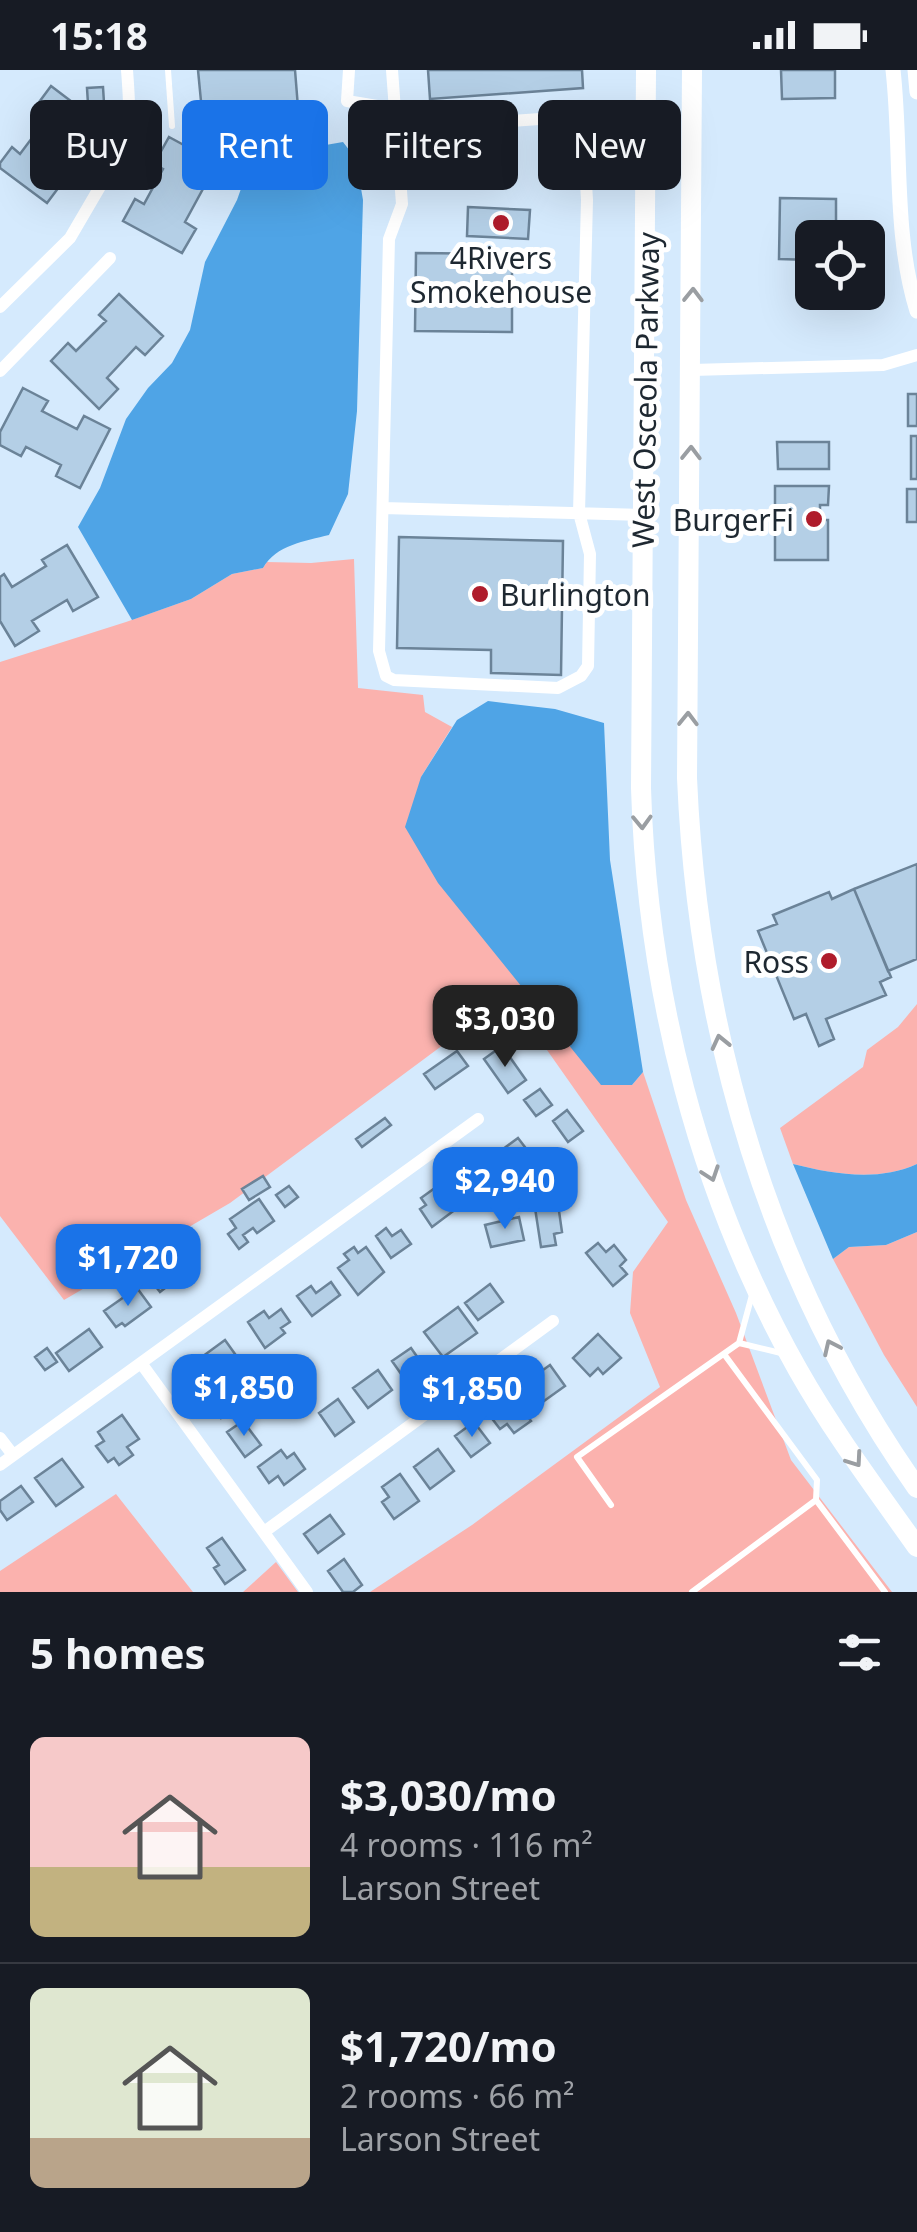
<!DOCTYPE html>
<meta charset="utf-8">
<style>
:root{--surface:#171b24;--page:#20242c;--text:#f1f3f6;--muted:#9ea1a6;--line:#363941;--accent:#1a73e8}
body{margin:0;font-family:"Noto Sans",sans-serif;background:var(--page);color:var(--text);height:100vh;display:flex;flex-direction:column;font-size:38px;white-space:nowrap}
*{box-sizing:border-box;margin:0}
p{font-size:32px;color:var(--muted)}
.icon{flex:none;width:55px;height:55px;fill:none;stroke:currentColor;stroke-width:2;stroke-linecap:round;stroke-linejoin:round}
.map{position:relative;height:1522px;overflow:hidden}
.drawer{display:flex;flex-direction:column;background:var(--surface);flex:1}
.drawer>*{flex:none}
.guide{position:absolute;left:30px;top:30px;width:858px;height:90px;display:flex;gap:20px}
.tools{position:absolute;left:795px;top:150px;display:grid;gap:20px}
.tools a{display:grid;place-items:center;width:90px;height:90px;border-radius:15px;background:var(--surface);box-shadow:0 10px 40px #0002;font-size:50px}
.price{position:absolute;translate:-50% -85px;padding:0 22px;border-radius:20px;background:var(--accent);color:#fff;font-size:32px;line-height:65px;filter:drop-shadow(0 2px 5px #0008)}
.price::after{content:'';position:absolute;left:50%;top:60px;width:30px;height:22px;margin-left:-15px;background:inherit;clip-path:polygon(0 0,100% 0,50% 100%)}
.price.current{background:#222;color:#fff}
ul{padding:0;list-style:none}
li{display:flex;align-items:center;gap:30px;height:250px;padding:0 30px}
li+li{border-top:2px solid var(--line)}
li span{display:grid;place-items:center;flex:none;width:280px;height:200px;border-radius:15px;color:#555}
li>.icon{margin-inline-start:auto}
span .icon{width:120px;height:120px;fill:#fffc;stroke-width:1}
li b{font-size:42px}
h2{display:flex;justify-content:space-between;align-items:center;height:120px;padding:0 30px;font-size:42px}
.tag{padding:0 35px;border-radius:15px;background:var(--surface);box-shadow:0 10px 40px #0002;font-size:35px;line-height:90px}
.tag.current{background:var(--accent);color:#fff}
.status{display:flex;justify-content:space-between;align-items:center;height:70px;padding:0 50px;background:var(--surface);direction:ltr}
.status svg{height:28px;fill:currentColor}
.map>svg:first-child{display:block}
.green{fill:#fbb2ae}
.water{fill:#4fa4e6}
.building{fill:#b4cfe6;stroke:#6b8398;stroke-width:2.5}
.lines{fill:none;stroke-linecap:round;stroke-linejoin:round}
.service{stroke:#fff;stroke-width:6}
.minor{stroke:#fff;stroke-width:12}
.tertiary{stroke:#fff;stroke-width:15}
.primary{stroke:#fff;stroke-width:20}
.oneway{stroke:#9a9ea2}
.poi-dot{fill:#af1c2b;stroke:#fff;stroke-width:4}
.labels{text-anchor:middle;dominant-baseline:central;stroke-width:10;stroke-linejoin:round;paint-order:stroke}
.poi-label{font-size:30px;fill:#1e2831;stroke:#fff;text-anchor:end}
.street-label{font-size:30px;fill:#1e2831;stroke:#fff}
</style>
<div class="status"><b>15:18</b><svg viewBox="0 0 49 12"><path d="M0 12V9h3v3zM5 12V6h3v6zM10 12V3h3v9zM15 12V0h3v12zM26 1h20v11H26zM47 4h2v5h-2z"/></svg></div>
<div class="map">
<svg width="917" height="1522" viewBox="0 0 917 1522">
<rect width="100%" height="100%" fill="#d5eafd"/>
<path class="green" d="M354,489L358,618L423,625L425,642L452,657L421,707L632,1015L643,1002L686,1130L736,1243L791,1390L892,1522H370L472,1455L660,1317L630,1243L633,1202L668,1152L509,926L230,1133L64,1230L0,1146V592L126,552L191,529L232,504L263,498L267,492L311,493Z
M917,934V1094C878,1112 833,1104 793,1094L780,1058L863,997L867,980L898,957Z
M917,1162V1337L884,1285L833,1189L849,1177L886,1175Z
M116,1424L193,1522H0V1501Z
M276,1492L298,1522H243Z"/>
<path class="water" d="M343,72L356,89L363,130L357,341L348,424L329,465C305,471 276,475 263,498L232,504L191,529L132,550L78,457L100,418L126,349L148,318L172,293L190,260L205,192L237,130L248,99L268,85Z
M488,631L555,639L604,653L610,790L643,1002L632,1015H601L438,813L405,757L421,707L457,650Z
M793,1094C833,1104 878,1112 917,1094V1162L886,1175L849,1177L833,1189Z"/>
<path class="building" d="M198,0H295L299,50L270,52L269,37L228,40L229,50L203,52Z
M428,0H582L583,18L430,29Z
M781,0H835V28L782,29Z
M51,16L105,57L88,79L81,73L58,103L65,109L47,133L0,98V93L12,77L20,84L47,48L34,39Z
M103,17L104,33L88,34L87,18Z
M169,67L217,93L185,152L196,159L182,183L123,151L135,129L144,134L163,99L154,94Z
M780,128L836,129V168H812V190L779,189Z
M468,137L530,140L528,169L467,166Z
M416,183L512,184V262L415,261Z
M119,224L163,266L145,285L136,277L107,308L118,319L99,339L51,291L68,273L76,281L106,251L99,245Z
M23,318L48,331L42,341L77,359L84,346L110,359L80,418L56,406L61,395L26,377L21,386L0,375V362Z
M908,324H917V356H908Z
M911,366H917V409H911Z
M777,372H829V399H778Z
M775,416H829L828,435H820V450H828V490H775Z
M907,419H917V452H907Z
M399,467L563,471L561,605L491,603V580L397,578Z
M67,475L98,527L73,541L67,530L32,551L39,561L15,576L0,551V507L4,504L12,517L46,496L42,490Z
M917,794V889L888,901L854,819Z
M854,819L891,907L880,912L886,925L826,949L834,969L819,976L806,944L794,949L758,861L777,854L773,845L829,822L832,829Z
M502,976L526,1010L508,1023L484,989Z
M457,981L468,996L435,1019L424,1004Z
M540,1019L552,1035L536,1046L524,1030Z
M567,1040L583,1061L568,1072L553,1051Z
M385,1048L391,1055L362,1077L356,1069Z
M518,1068L531,1085L503,1105L491,1088Z
M480,1096L491,1112L465,1131L448,1106L457,1100L463,1108Z
M263,1106L270,1117L249,1130L242,1119Z
M439,1115L456,1139L432,1157L420,1139L426,1135L421,1128Z
M289,1116L298,1127L285,1137L276,1125Z
M259,1129L274,1151L257,1163L253,1158L243,1165L248,1172L239,1179L228,1164L236,1158L230,1149Z
M558,1134L562,1162L554,1164L556,1175L541,1177L535,1138Z
M519,1147L524,1170L491,1177L485,1155Z
M386,1158L392,1166L401,1160L411,1174L391,1188L376,1166Z
M598,1173L606,1182L614,1175L626,1190L620,1196L627,1204L613,1216L586,1183Z
M160,1176L174,1194L166,1200L174,1211L160,1222L143,1200L137,1205L131,1197Z
M354,1177L358,1183L366,1177L384,1202L358,1225L338,1198L349,1190L344,1184Z
M331,1212L340,1225L312,1246L297,1226L311,1216L316,1223Z
M490,1214L503,1232L478,1250L465,1233Z
M137,1218L151,1237L125,1256L122,1253L116,1257L104,1241Z
M458,1237L477,1263L443,1287L424,1262Z
M281,1239L290,1252L281,1258L285,1263L265,1278L248,1252L264,1241L269,1248Z
M89,1259L102,1277L69,1301L56,1283Z
M598,1264L621,1288L603,1304L598,1298L590,1306L573,1288Z
M225,1270L235,1284L194,1314L184,1300Z
M47,1278L57,1292L45,1300L35,1287Z
M411,1278L425,1298L406,1311L392,1291Z
M550,1295L565,1316L537,1336L522,1315Z
M378,1300L392,1320L368,1338L353,1318Z
M511,1325L531,1351L514,1363L507,1354L500,1359L487,1342Z
M228,1329L235,1338L221,1348L215,1339Z
M338,1329L354,1352L335,1366L319,1343Z
M122,1345L139,1369L127,1377L133,1385L119,1395L114,1388L108,1392L96,1376L104,1371L98,1362Z
M243,1351L261,1375L245,1387L227,1362Z
M474,1352L490,1373L471,1387L455,1366Z
M438,1379L454,1401L430,1419L414,1397Z
M281,1380L287,1388L294,1383L305,1399L284,1415L278,1406L269,1413L258,1397Z
M62,1389L83,1417L56,1436L35,1408Z
M400,1404L419,1431L394,1449L382,1432L389,1427L382,1417Z
M21,1416L33,1432L7,1450L0,1440V1431Z
M330,1445L344,1464L318,1483L304,1464Z
M222,1468L245,1500L225,1514L214,1498L219,1495L207,1478Z
M344,1489L362,1515L353,1522H343L328,1501Z"/>
<g class="lines">
<path class="service" d="M168,0L172,56
M752,1225L739,1273L785,1284
M816,1430L885,1522
M611,1435L577,1387L739,1273
M692,1522L816,1430L817,1410L724,1284"/>
<path class="minor" d="M349,0L347,31L395,39
M392,0L402,134L389,169L379,581L386,606L394,610L558,618L581,606L588,596L590,484L579,443L587,130L582,46L397,59
M0,237L70,168L122,79C132,53 129,28 127,0
M692,300L883,295L917,285
M0,301L110,188
M383,438L644,445
M141,1293L307,1522
M0,1368L13,1385
M0,1395L478,1049
M264,1462L553,1251"/>
<path class="tertiary" d="M893,0C902,79 893,164 917,241
M915,0L917,22"/>
<path class="primary" d="M646,0L641,718C647,921 698,1123 798,1300C833,1362 876,1419 917,1477
M692,0L687,708C698,963 769,1208 917,1418"/>
</g>
<defs><path id="oneway-chevron" d="M-2-3.5L2.5 0L-2 3.5" fill="none" stroke-width="1.6" stroke-linecap="round" stroke-linejoin="round" transform="scale(2.5)"/></defs>
<g class="oneway">
<use href="#oneway-chevron" transform="translate(693 225) rotate(-89)"/>
<use href="#oneway-chevron" transform="translate(691 383) rotate(-89)"/>
<use href="#oneway-chevron" transform="translate(688 649) rotate(-89)"/>
<use href="#oneway-chevron" transform="translate(642 752) rotate(88)"/>
<use href="#oneway-chevron" transform="translate(720 972) rotate(-103)"/>
<use href="#oneway-chevron" transform="translate(711 1104) rotate(71)"/>
<use href="#oneway-chevron" transform="translate(831 1277) rotate(-115)"/>
<use href="#oneway-chevron" transform="translate(855 1390) rotate(55)"/>
</g>
<g class="poi-dot">
<circle cx="501" cy="153" r="10"/>
<circle cx="814" cy="449" r="10"/>
<circle cx="480" cy="524" r="10"/>
<circle cx="829" cy="891" r="10"/>
</g>
<g class="labels">
<g class="poi-label">
<text x="501" y="187" text-anchor="middle">4Rivers<tspan x="501" dy="34">Smokehouse</tspan></text>
<text x="794" y="449">BurgerFi</text>
<text x="500" y="524" text-anchor="start">Burlington</text>
<text x="809" y="891">Ross</text>
</g>
<g class="street-label">
<text transform="translate(645 320) rotate(-89)">West Osceola Parkway</text>
</g>
</g>
</svg>
<div class="tools">
<a><svg class="icon" aria-label="locate" viewBox="0 0 24 24"><circle cx="12" cy="12" r="6"/><path d="M12 2v4M12 18v4M2 12h4M18 12h4"/></svg></a>
</div>
<b class="price current" style="left:505px;top:1000px">$3,030</b>
<b class="price" style="left:505px;top:1162px">$2,940</b>
<b class="price" style="left:128px;top:1239px">$1,720</b>
<b class="price" style="left:244px;top:1369px">$1,850</b>
<b class="price" style="left:472px;top:1370px">$1,850</b>
<div class="guide">
<a class="tag">Buy</a>
<a class="tag current">Rent</a>
<a class="tag">Filters</a>
<a class="tag">New</a>
</div>
</div>
<section class="drawer">
<h2>5 homes<svg class="icon" aria-label="filters" viewBox="0 0 24 24"><path d="M4 7h16M4 17h16"/><circle cx="9" cy="7" r="2"/><circle cx="15" cy="17" r="2"/></svg></h2>
<ul>
<li><span style="background:linear-gradient(#f6c9c9 65%,#c2b280 0)"><svg class="icon" aria-label="home" viewBox="0 0 24 24"><path d="M3 11l9-7 9 7M6 9v11h12V9"/></svg></span><div><b>$3,030/mo</b><p>4 rooms · 116 m²</p><p>Larson Street</p></div></li>
<li><span style="background:linear-gradient(#dfe7d0 75%,#b9a48a 0)"><svg class="icon" aria-label="home" viewBox="0 0 24 24"><path d="M3 11l9-7 9 7M6 9v11h12V9"/></svg></span><div><b>$1,720/mo</b><p>2 rooms · 66 m²</p><p>Larson Street</p></div></li>
</ul>
</section>
